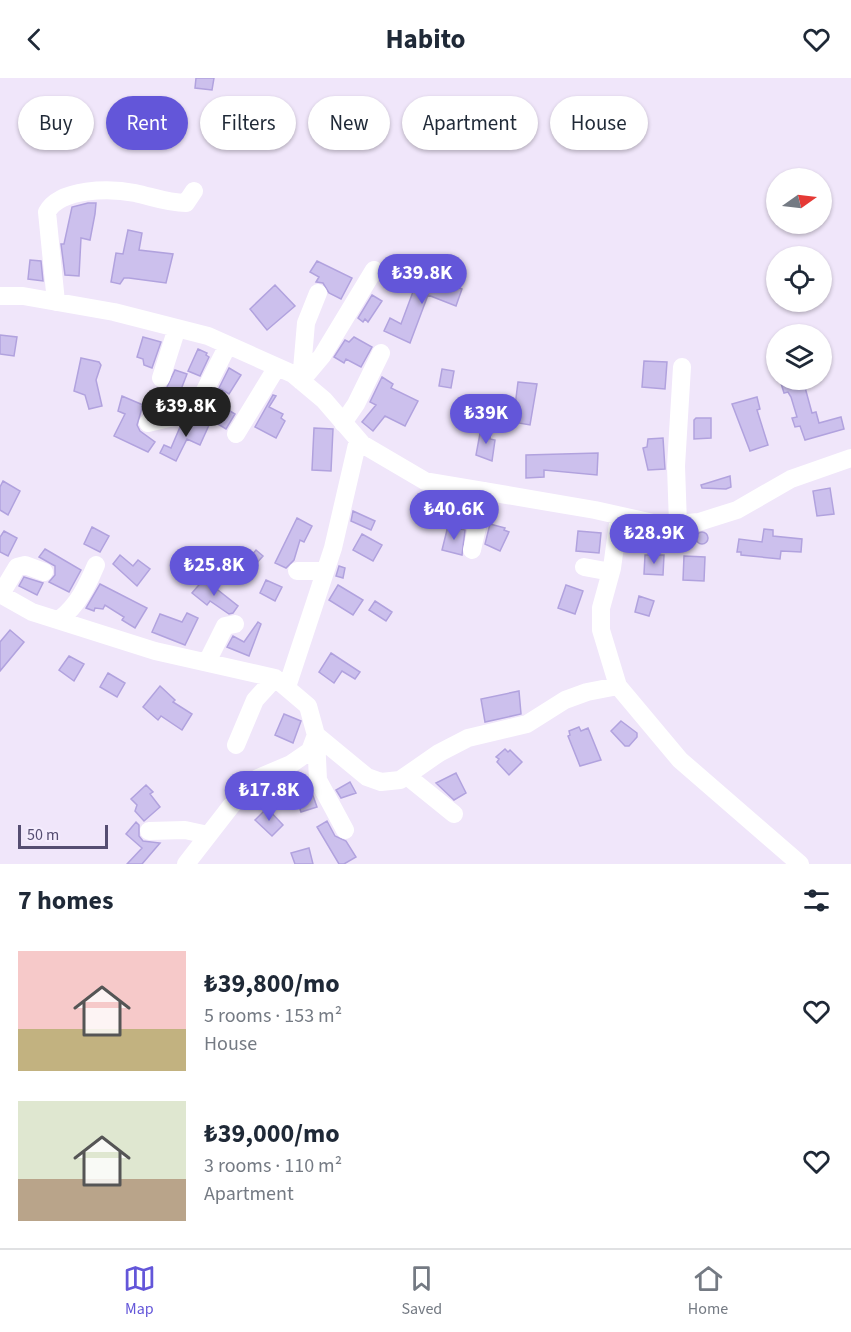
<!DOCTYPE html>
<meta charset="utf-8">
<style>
:root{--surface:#fff;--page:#f2f2f3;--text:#1f2937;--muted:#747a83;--line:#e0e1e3;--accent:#6356d9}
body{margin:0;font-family:"Source Sans 3",sans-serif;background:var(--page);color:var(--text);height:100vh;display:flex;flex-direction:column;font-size:22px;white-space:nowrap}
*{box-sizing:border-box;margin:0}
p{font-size:20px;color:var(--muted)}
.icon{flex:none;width:33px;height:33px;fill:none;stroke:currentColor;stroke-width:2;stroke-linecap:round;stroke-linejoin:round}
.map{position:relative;height:786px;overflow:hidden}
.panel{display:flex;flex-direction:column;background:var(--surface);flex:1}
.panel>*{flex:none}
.hud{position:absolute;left:18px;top:18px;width:816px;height:54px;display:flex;gap:12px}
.needle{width:39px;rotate:76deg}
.fabs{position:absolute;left:766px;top:90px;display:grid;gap:12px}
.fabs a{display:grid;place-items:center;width:66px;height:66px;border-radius:50%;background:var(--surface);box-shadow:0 2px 4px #0004;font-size:30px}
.scale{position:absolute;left:18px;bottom:15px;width:90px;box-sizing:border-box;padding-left:6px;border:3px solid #554d71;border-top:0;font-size:16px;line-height:21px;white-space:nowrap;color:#554d71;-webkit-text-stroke:4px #f4ecfd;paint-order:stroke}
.price{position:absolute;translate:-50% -51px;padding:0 14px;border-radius:21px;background:var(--accent);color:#fff;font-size:20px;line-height:39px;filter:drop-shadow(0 2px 3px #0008)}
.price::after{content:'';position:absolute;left:50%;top:36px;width:18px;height:14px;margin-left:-9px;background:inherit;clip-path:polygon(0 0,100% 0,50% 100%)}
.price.active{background:#222;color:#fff}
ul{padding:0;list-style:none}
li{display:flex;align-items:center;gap:18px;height:150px;padding:0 18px}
li span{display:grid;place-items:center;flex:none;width:168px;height:120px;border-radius:0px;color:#555}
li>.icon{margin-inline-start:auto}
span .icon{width:72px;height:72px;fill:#fffc;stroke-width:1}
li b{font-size:26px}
h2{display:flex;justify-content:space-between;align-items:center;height:72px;padding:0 18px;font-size:26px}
.pill{padding:0 21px;border-radius:27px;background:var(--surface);box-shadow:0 2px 4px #0004;font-size:21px;line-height:54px}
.pill.active{background:var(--accent);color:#fff}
header{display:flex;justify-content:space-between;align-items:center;height:78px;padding:0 18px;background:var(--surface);font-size:27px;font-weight:700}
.dock{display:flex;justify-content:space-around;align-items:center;height:84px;border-top:2px solid var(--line);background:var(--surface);font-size:16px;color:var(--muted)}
.dock a{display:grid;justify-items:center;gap:3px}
.dock .active{color:var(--accent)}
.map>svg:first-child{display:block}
.building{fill:#ccc0ed;stroke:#b1a2de;stroke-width:1.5}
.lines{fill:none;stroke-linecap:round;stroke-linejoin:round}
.minor{stroke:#fff;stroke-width:18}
</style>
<header><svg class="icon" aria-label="back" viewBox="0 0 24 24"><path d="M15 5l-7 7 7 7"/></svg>Habito<svg class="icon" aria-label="heart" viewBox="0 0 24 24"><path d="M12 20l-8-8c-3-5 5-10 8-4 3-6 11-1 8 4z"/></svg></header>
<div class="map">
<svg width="851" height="786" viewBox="0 0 851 786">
<rect width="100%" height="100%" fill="#f0e6fa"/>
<path class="building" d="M196,0H214L212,12L195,10Z
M88,125H96L95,136L90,162L81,160L79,198L65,197L61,166H64L72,129Z
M128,152L142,155L139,172L173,176L166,205L129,200H124L120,206L111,204L116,175L123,176Z
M30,182L41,183L43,203L28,201Z
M317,183L352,200L341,221L329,215L323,205L316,204L319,199L310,194Z
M420,195L462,211L456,228L428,217L410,265L384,253L390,240L401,246Z
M275,207L295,228L267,252L250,231Z
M372,217L382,223L368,244L365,241L363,244L358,240Z
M0,257L17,259L14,278L0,276Z
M143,259L161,264L152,290L144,287L143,281L137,279Z
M354,259L372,269L361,289L346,281L344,285L334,279L345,262L349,264Z
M198,271L207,275L206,277L209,279L200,298L188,293Z
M81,280L99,284L101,287L96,302L102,328L89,331L85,317L74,313Z
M644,283L667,284L665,311L642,309Z
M229,290L241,297L229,316L219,310Z
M442,291L454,293L451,310L439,308Z
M175,292L187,296L180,314L167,309Z
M382,299L393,306L391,310L418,323L405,348L385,338L373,353L362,344L376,327L370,324Z
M780,302H803L812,335L816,334L819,345L841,339L844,351L805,362L800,348L795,349L792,340L797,339L791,319L788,314L784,315Z
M518,304L537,306L530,347L513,344Z
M273,317L276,318L269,329L283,336L281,340L285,343L276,360L255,349Z
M122,318L143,327L137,347L140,353L155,364L148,374L114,358L125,336L118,333Z
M757,319L760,331L757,332L768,367L750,373L732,326Z
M225,330L235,336L226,351L216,345Z
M696,340H711V360L694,361V342Z
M196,341L209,347L200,367L187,361L176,383L160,375L164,367L171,370L180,349Z
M314,350L333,351L331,393L312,392Z
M481,350L491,352L490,361L495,362L492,383L476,377Z
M663,360L665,391L648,392L643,370L647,369L648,361Z
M598,375L597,397L544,392V399L526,400V377Z
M730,398L731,409L726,411L702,410L701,407Z
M3,403L20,413L8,437L0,432V409Z
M830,410L834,436L817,438L813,413Z
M353,433L375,443L371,452L351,443Z
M297,440L312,448L304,464L300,462L294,482L286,490L275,485Z
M490,446L505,450L504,452L509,454L500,473L485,466Z
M448,448L465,452L462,477L442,472Z
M92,449L109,458L100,474L84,466Z
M764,451L773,452V458L802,461L801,474L781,473L780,481L741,477V474H737L739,461L762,464Z
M4,453L17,460L8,478L0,474V459Z
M578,453L601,455L599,475L576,473Z
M696 460a6 6 0 1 1 12 0a6 6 0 1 1-12 0Z
M362,456L382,467L373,483L353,472Z
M45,471L81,492L69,514L49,504L55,497V488L39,479Z
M256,472L263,478L254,488H251L246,484Z
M120,477L133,488L138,482L150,491L137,508L113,486Z
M645,477H664L663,497L644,496Z
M684,478L705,479L704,503L683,502Z
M339,488L345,490L343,500L336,498Z
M24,499L43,505L37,517L19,508Z
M204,501L238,528L233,535L229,536L210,523L207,527L192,515Z
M266,502L282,509L275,523L260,515Z
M100,506L147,530L135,550L122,542L124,539L105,527L103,531L95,530L94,533L86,530Z
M338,507L363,522L353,537L329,522Z
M566,507L583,513L575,536L558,530Z
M639,518L654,523L649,538L635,534Z
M375,523L392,534L386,543L369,532Z
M187,535L198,540L185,567L152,554L160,536L182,544Z
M258,544L261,546L249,578L227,569L233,558L244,564Z
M10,552L24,564L0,593V564Z
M331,575L360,594L355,601L342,593L334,605L319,594Z
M69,578L84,586L74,603L59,592Z
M108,595L125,605L117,619L100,609Z
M160,608L175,622L173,624L192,636L182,652L161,638L158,642L143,629Z
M519,613L521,636L485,644L481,621Z
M284,636L301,643L293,665L275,657Z
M621,643L637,655V659L629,668H625L611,653Z
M579,649L581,653L588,650L601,682L580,688L568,658L570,657L569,653Z
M505,671L508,674L510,672L522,684L509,697L497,684L499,681L496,679Z
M456,695L466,715L454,722L436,705Z
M350,704L356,715L341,720L336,712Z
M146,707L153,714L150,716L160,729L144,743L135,733L137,727L131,721Z
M311,712L317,729L301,734L295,717Z
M267,730L283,747L272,758L255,742Z
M327,743L335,758L346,763L356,779L344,786H339L317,749Z
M136,744L139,747V758L143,763L160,765L142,786H127L142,770L126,756Z
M309,770L313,786H295L291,775Z"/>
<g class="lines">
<path class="minor" d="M0,218H23L114,234L208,258L293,296L324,322L362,366L425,403L595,432L662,447L699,444L737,432L791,401L851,380
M56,224L47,134C60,110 110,110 135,115C153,119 168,125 186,125L194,113
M161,300L177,250
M301,303L322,278L374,192
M301,303L306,245L318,215
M148,345L182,337L198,326L228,267
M343,345L356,326L381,275
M236,356L277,289
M619,438L612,490L601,530V552L618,608L680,682L800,786
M678,446L676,388L682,289
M472,472L485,413
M584,489L611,494
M297,493H325
M0,516L32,534L155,573L275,600L308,628L316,657L310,673L291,686L258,700L231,728L186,786
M1,516L17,489L25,487L44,494
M60,541C78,527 87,508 96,487
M207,584L225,548L235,546
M287,609L333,470L358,362
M316,657L367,699L381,704L400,702L439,675L468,660L527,646L565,622L587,614L618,608
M316,659L318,702L345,752
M236,667L255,622L275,600
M407,698L454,736
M149,753L185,752L208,757"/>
</g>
</svg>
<div class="fabs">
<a><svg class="needle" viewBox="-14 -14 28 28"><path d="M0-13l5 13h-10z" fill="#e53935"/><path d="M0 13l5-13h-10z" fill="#747a83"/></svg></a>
<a><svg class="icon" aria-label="locate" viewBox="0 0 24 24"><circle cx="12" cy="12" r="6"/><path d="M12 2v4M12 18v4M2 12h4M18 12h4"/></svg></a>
<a><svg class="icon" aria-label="layers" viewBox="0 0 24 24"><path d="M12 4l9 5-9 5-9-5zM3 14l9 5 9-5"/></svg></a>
</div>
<div class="scale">50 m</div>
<b class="price" style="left:422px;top:227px">₺39.8K</b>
<b class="price active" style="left:186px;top:360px">₺39.8K</b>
<b class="price" style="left:486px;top:367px">₺39K</b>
<b class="price" style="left:454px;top:463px">₺40.6K</b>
<b class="price" style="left:654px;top:487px">₺28.9K</b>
<b class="price" style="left:214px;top:519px">₺25.8K</b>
<b class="price" style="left:269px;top:744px">₺17.8K</b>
<div class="hud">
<a class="pill">Buy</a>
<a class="pill active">Rent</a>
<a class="pill">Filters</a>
<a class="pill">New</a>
<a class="pill">Apartment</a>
<a class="pill">House</a>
</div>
</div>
<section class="panel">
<h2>7 homes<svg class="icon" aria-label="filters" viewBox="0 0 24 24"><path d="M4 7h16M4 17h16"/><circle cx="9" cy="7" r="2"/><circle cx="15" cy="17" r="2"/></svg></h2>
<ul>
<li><span style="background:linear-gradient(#f6c9c9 65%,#c2b280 0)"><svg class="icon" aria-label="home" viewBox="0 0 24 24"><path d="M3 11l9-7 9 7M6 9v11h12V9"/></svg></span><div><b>₺39,800/mo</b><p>5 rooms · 153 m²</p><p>House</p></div><svg class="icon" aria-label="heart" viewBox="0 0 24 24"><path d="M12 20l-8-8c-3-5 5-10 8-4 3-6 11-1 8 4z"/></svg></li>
<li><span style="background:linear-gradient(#dfe7d0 65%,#b9a48a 0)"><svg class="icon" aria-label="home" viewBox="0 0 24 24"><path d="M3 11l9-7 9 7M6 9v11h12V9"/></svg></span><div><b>₺39,000/mo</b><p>3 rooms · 110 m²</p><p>Apartment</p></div><svg class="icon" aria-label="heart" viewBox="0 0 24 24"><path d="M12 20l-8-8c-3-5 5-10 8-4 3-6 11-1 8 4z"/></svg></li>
</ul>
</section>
<nav class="dock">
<a class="active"><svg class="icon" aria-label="map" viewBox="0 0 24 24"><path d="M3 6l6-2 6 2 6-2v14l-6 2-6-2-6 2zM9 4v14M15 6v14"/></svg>Map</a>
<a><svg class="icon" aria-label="saved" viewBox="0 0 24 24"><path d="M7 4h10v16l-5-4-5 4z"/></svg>Saved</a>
<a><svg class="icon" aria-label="home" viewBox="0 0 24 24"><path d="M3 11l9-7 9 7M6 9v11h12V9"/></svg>Home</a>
</nav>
